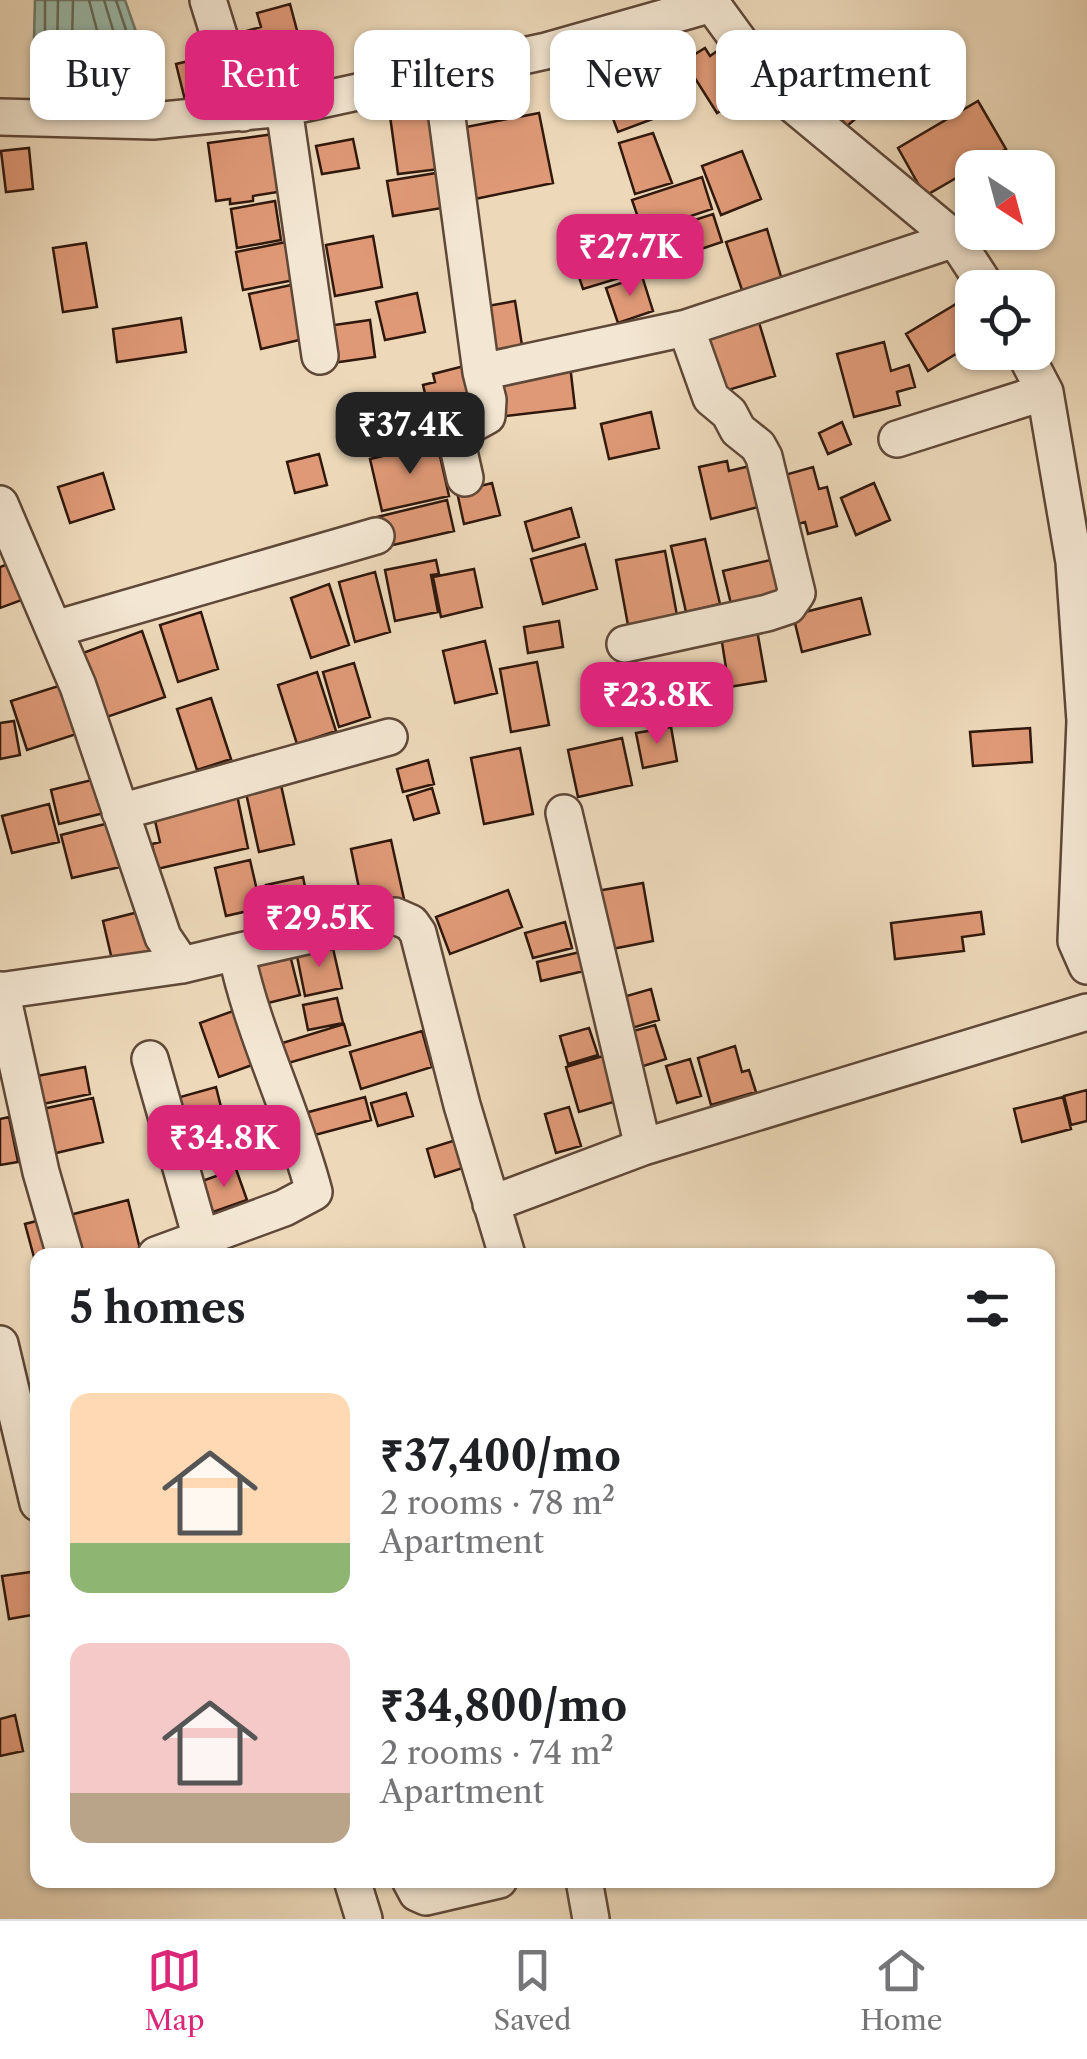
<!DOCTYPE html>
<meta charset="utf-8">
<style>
:root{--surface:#fff;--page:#f2f2f2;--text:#202124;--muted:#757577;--line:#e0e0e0;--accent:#db2777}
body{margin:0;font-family:"Libre Caslon Text",serif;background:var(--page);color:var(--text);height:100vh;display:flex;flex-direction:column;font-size:38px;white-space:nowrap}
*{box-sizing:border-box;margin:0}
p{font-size:32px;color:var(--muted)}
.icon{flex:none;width:55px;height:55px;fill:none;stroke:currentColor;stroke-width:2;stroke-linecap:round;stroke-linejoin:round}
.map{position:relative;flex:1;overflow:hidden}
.side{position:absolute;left:30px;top:1248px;width:1025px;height:640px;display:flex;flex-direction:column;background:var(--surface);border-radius:20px;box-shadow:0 2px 8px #0004}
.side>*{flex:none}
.top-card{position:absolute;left:30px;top:30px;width:1028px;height:90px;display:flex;gap:20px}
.needle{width:65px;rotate:144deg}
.buttons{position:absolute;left:955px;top:150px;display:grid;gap:20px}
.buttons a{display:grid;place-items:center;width:100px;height:100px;border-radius:20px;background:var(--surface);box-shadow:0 2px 8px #0004;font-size:50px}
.price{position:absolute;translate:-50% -85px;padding:0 22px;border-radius:20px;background:var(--accent);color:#fff;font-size:32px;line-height:65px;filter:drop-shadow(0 2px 5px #0008)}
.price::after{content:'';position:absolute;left:50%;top:60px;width:30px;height:22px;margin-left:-15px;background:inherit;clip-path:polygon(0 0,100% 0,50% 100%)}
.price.selected{background:#222;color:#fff}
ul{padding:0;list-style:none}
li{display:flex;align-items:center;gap:30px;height:250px;padding:0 40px}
li span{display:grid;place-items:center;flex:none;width:280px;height:200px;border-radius:20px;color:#555}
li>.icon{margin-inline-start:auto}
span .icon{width:120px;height:120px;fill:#fffc;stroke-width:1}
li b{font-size:42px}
h2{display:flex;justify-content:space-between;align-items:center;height:120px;padding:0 40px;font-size:42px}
.tag{padding:0 35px;border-radius:20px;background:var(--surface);box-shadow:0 2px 8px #0004;font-size:35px;line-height:90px}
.tag.selected{background:var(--accent);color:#fff}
.tab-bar{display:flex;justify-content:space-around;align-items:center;height:140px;border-top:2px solid var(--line);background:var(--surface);font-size:28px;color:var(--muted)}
.tab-bar a{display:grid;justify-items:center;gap:5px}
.tab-bar .selected{color:var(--accent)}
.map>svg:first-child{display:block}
.water{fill:#9abbaa;stroke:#707a6b;stroke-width:2.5}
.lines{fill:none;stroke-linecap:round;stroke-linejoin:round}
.shore{stroke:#656a5b;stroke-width:2.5}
.building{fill:#df9977;stroke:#30180c;stroke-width:2.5}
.minor-casing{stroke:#5f4838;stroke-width:40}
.minor{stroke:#f3e6d2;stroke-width:35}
</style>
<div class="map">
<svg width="1087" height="1919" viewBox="0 0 1087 1919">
<rect width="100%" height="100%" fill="#edd9ba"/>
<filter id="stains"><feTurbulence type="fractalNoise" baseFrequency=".002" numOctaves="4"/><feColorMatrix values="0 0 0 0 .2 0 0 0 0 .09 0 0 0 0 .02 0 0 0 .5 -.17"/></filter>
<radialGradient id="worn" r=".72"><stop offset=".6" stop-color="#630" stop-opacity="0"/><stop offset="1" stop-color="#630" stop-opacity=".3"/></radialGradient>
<path class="water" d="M35,0H125L158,95L33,76Z"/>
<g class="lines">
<path class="shore" d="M45,0V67L137,81L141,75L116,0
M58,0L57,56L118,66L122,60L104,0
M73,0L72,42L95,47L100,42L89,0"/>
</g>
<path class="building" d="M290,4L308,72L278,81L276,74L250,81L225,37L261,27L257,13Z
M726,45L755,89L717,113L684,61L705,48L710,56Z
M223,53L230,86L209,91L211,99L186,104L176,64Z
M644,57L666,114L618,132L612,116L623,112L620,105L609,109L596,75Z
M861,61L887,92L847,126L821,95Z
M978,101L1006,149L925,196L898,148Z
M441,109L448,168L398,174L390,116Z
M539,113L553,183L475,199L461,128Z
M282,133L290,190L253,196V201L230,204V199L216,201L208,143Z
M653,133L672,183L635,194L619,143Z
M353,139L359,168L322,174L316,146Z
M29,148L33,189L6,192L1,151Z
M742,151L761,199L721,215L702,166Z
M436,173L442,208L393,216L387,181Z
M702,177L712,209L643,232L632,200Z
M275,201L281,240L237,248L231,209Z
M713,214L722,242L692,252L694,256L674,263L672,259L646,267L636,239Z
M767,229L782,280L743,293L726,242Z
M623,230L636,273L583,289L569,247Z
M373,236L382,287L335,296L326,245Z
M286,242L294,280L243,290L236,252Z
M86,243L97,307L63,312L53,248Z
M642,276L653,311L618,323L606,288Z
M305,282L316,336L261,349L249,294Z
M417,293L425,332L385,340L376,302Z
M515,301L524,358L491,364L482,307Z
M956,304L972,332V344L928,371L906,334Z
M181,318L186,352L117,362L113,329Z
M758,319L775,376L715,394L698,337Z
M370,320L375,357L325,364L320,327Z
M884,342L891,371L909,365L915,387L897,392L900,405L854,417L837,354Z
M472,364L483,406L437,418L433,400L427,402L423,385L435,382L433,374Z
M570,365L575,408L497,417L492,374Z
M651,412L659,448L609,459L601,424Z
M842,422L851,444L828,454L819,433Z
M437,443L449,496L382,511L370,459Z
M319,454L327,485L295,493L287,462Z
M727,461L729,471L750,466L766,505L711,519L699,467Z
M813,467L819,489L827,487L837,526L808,534L805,522L787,527L774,478Z
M103,473L114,509L70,523L58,487Z
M492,483L500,515L464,524L457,492Z
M874,483L890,520L856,535L841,498Z
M447,500L454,531L380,548L373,518Z
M571,508L579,537L533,551L525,522Z
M705,539L720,604L686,612L671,546Z
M585,544L597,589L543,604L531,559Z
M665,551L679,626L630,636L616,560Z
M779,558L788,600L733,612L723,571Z
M436,560L439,574L431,575L438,612L395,621L385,570Z
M16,561L27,598L0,608V567Z
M474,569L482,607L441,617L433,577Z
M375,572L390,632L355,642L339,582Z
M329,584L349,645L311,658L291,598Z
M861,598L870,634L802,652L793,615Z
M201,612L218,669L178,682L160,625Z
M559,621L563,647L528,653L524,627Z
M757,630L766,681L729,687L721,636Z
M142,631L165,697L98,720L75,656Z
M485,641L497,693L455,703L443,651Z
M537,662L549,725L511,732L500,669Z
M354,663L370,717L339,727L323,672Z
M317,672L336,731L297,744L278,685Z
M71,682L86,731L27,750L11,701Z
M211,698L231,759L197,770L177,709Z
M14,721L20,755L0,759V723Z
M671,727L677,761L643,768L636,733Z
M1030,728L1032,762L973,766L970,732Z
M622,738L632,785L578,797L568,750Z
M520,748L533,814L484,824L471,758Z
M428,760L434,784L403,792L397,769Z
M279,776L294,844L259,852L244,784Z
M96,779L104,813L59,824L51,790Z
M432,788L439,813L414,820L407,796Z
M236,790L248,848L157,869L152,844L160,842L152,808Z
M49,804L59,842L12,853L2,816Z
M109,823L120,867L72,878L61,835Z
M391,840L404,899L363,908L351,849Z
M250,860L261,908L226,916L215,868Z
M303,877L312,921L276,929L266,885Z
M643,883L653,941L602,951L591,892Z
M508,890L522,927L450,954L436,917Z
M142,911L152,954L113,964L103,921Z
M981,912L984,934L962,937L964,951L895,959L891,923Z
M565,922L572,948L533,958L525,933Z
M332,944L342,988L305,996L296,951Z
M289,951L300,995L260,1005L249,961Z
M580,952L584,971L541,981L537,962Z
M651,989L659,1020L625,1030L616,999Z
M337,998L343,1023L308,1030L303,1005Z
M244,1007L263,1061L219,1077L200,1023Z
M344,1024L350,1045L285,1064L279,1044Z
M655,1025L666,1059L637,1068L626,1033Z
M589,1028L598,1055L568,1064L560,1036Z
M422,1031L432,1067L361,1089L350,1052Z
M735,1046L742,1072L749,1070L756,1092L711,1105L698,1058Z
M603,1056L617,1101L579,1112L566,1067Z
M690,1059L701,1096L677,1103L666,1066Z
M85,1067L90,1094L43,1104L37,1076Z
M216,1087L224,1119L182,1131L173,1099Z
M1087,1090V1121L1071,1125L1064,1096Z
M406,1093L413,1116L378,1126L371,1103Z
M365,1097L371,1120L311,1136L305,1113Z
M1063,1097L1071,1129L1022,1142L1014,1109Z
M93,1098L103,1142L52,1154L38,1110Z
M569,1107L581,1146L556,1153L545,1114Z
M9,1117L18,1162L0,1165V1119Z
M228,1131L237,1157L202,1169L193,1143Z
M459,1139L466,1167L435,1177L427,1149Z
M236,1169L247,1200L213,1212L202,1181Z
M128,1200L140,1249L116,1255H77L66,1216Z
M48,1218L59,1255H38L35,1261L25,1224Z
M38,1571V1614L9,1619L2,1576Z
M15,1715L23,1751L0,1756V1719Z"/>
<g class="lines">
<defs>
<path id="minor" d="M208,0L243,113
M709,0L773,88L955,239L987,288
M441,73L481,372L488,400L487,416L467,427L456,438L465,478
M284,108L320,356
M0,117L153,121L284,108L546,51L712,4
M1024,352L1045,392L1074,562L1085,721L1076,941L1087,966
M481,372L686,328L955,239
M897,439L1045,392
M0,504L78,686L163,937L182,965L236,952C253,1034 293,1111 314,1192L284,1208L156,1255
M55,629L376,536
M625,644L767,613L788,606L797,593L764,457L758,446L738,430L729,413L711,398L686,328
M120,812L389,737
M564,813L643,1147
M236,952L395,916L411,923L418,933L462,1105L507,1255
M1,990L41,1172L65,1255
M0,991L182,965
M150,1059L201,1238
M491,1204L643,1147L1087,1012
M0,1344L38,1503
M352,1880L364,1919
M410,1880L417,1893L426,1897L499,1880
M584,1880L591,1919"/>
</defs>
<use href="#minor" class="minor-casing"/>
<use href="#minor" class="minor"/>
</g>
<rect width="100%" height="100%" filter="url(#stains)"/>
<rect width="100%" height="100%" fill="url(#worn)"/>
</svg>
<div class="buttons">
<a><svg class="needle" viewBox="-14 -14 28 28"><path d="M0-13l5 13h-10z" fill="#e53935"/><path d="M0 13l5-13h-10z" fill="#757577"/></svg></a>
<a><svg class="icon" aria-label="locate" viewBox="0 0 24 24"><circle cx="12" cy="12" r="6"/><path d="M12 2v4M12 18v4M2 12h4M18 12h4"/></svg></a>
</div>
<b class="price" style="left:630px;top:299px">₹27.7K</b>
<b class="price selected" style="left:410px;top:477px">₹37.4K</b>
<b class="price" style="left:657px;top:747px">₹23.8K</b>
<b class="price" style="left:319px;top:970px">₹29.5K</b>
<b class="price" style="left:224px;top:1190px">₹34.8K</b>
<div class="top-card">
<a class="tag">Buy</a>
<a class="tag selected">Rent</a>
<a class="tag">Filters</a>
<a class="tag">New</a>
<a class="tag">Apartment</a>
</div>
<section class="side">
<h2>5 homes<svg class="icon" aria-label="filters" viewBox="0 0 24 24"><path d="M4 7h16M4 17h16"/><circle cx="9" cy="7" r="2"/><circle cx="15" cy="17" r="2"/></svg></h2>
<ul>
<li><span style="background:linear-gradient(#ffd9b3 75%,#8fb573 0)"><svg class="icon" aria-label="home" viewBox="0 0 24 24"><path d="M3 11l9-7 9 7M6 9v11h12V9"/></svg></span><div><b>₹37,400/mo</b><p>2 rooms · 78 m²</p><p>Apartment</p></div></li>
<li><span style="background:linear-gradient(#f6c9c9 75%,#b9a48a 0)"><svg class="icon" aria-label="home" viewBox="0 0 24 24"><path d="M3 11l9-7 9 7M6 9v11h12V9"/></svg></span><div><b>₹34,800/mo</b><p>2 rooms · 74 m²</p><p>Apartment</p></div></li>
</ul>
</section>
</div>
<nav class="tab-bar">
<a class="selected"><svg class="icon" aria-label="map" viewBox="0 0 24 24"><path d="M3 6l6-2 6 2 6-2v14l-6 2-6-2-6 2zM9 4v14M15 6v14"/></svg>Map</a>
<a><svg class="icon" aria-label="saved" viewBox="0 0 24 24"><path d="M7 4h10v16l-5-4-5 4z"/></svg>Saved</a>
<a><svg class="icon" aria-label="home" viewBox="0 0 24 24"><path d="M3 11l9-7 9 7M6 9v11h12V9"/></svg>Home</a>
</nav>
